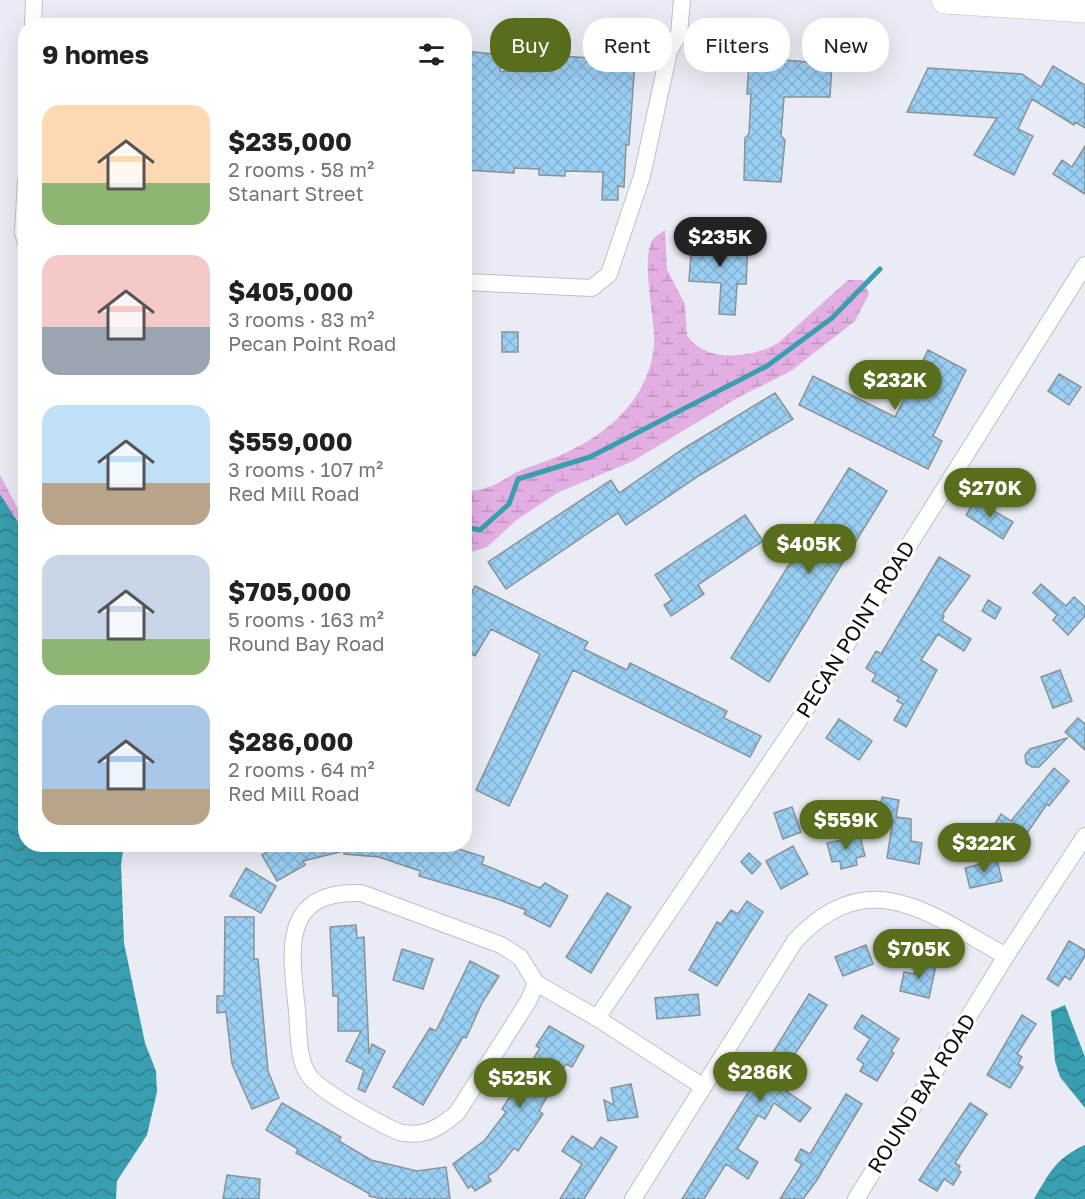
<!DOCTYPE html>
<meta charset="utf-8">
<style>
:root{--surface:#fff;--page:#f2f2f2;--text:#202124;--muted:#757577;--accent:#596e1d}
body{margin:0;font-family:"Golos Text",sans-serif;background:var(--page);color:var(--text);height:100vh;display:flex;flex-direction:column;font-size:22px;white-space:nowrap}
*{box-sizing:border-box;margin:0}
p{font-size:20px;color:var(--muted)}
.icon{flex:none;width:33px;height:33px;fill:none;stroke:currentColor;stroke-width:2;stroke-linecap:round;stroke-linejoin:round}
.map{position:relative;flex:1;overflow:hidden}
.panel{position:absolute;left:18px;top:18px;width:454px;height:834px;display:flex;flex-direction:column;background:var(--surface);border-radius:24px;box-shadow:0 6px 24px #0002}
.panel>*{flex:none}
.guide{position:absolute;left:490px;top:18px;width:504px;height:54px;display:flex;gap:12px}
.price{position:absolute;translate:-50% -51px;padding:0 14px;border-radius:21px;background:var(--accent);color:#fff;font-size:20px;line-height:39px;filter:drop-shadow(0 2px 3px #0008)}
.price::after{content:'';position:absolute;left:50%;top:36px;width:18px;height:14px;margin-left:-9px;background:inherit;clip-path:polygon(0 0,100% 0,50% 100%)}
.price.on{background:#222;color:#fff}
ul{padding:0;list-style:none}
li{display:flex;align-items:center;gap:18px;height:150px;padding:0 24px}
li span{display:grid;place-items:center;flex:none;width:168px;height:120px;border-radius:18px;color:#555}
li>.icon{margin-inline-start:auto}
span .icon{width:72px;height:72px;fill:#fffc;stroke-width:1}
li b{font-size:26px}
h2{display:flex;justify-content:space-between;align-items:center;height:72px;padding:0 24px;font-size:26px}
.tag{padding:0 21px;border-radius:24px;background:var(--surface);box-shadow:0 6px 24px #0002;font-size:21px;line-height:54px}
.tag.on{background:var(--accent);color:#fff}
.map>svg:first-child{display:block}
.wetland{fill:url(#wetland-marsh)}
.water{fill:url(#water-waves)}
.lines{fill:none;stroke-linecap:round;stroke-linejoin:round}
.stream{stroke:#399eaf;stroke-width:5}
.building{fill:url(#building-cross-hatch);stroke:#8b9297;stroke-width:1.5}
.street-casing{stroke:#bdc0c8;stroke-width:18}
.primary-casing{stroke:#bdc0c8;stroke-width:28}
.street{stroke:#fff;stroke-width:16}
.primary{stroke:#fff;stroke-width:27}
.labels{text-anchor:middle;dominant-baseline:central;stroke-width:6;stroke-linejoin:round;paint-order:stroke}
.street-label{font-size:21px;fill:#0e0f11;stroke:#fff}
</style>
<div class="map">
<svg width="1085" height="1199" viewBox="0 0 1085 1199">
<defs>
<pattern id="wetland-marsh" width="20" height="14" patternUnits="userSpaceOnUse" patternTransform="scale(1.5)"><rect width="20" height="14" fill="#e3afe2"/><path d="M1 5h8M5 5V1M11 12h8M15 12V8" fill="none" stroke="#c295c1"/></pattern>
<pattern id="water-waves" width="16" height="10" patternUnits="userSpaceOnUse" patternTransform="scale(1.5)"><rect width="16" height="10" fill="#399eaf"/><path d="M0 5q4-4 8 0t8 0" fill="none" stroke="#2e7f8d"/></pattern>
<pattern id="building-cross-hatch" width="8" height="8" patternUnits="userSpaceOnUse" patternTransform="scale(1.5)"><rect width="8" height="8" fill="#9acff4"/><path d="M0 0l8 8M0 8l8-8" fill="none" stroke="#84b1d0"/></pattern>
</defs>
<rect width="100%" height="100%" fill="#e9ecf4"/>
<path class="wetland" d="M665,230L667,270L685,304L687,335C705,364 753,358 778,343L848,280H863L869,294L855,321L791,371L739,397L633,461L557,493L518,519L487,547L465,554V491C497,491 504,475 532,466C589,448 647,411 654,346C656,321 639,255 654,238C657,235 662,232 665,230Z
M0,475L25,522V533L0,494Z"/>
<path class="water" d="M0,494L25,533L26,844L124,845L121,864L124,943L145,1043L156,1071L157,1092L147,1135L117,1181L116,1199H0Z
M1065,1005L1085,1057V1108L1060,1077L1055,1061L1051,1011Z
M1085,1145V1199H1034C1050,1172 1055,1159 1085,1145Z"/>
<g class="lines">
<path class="stream" d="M465,527L480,530L509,504L518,479L590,457L767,366L832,318L880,269"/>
</g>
<path class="building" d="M771,50L785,51L784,60L832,64L830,97H784L781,136L785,140L781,182L744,180L745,138L749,134L751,94H747L749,60H771Z
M465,51L501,55L500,71L536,72L537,57L546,55L635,61L629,145H626L624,187L618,186V200H602L603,172L565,171V176L539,175V169L514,168V173L465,170Z
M1053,66L1085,85V128L1075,122L1074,125L1032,99L1018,129L1033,136L1014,175L974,155L997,118L907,112L928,68L1022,74L1041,87Z
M1085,146V194L1053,174L1062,160L1072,167Z
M702,234L722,235V244L748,245L746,284H737L735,315L719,314L721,283L689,281L692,240H702Z
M502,332H518V352H502Z
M928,350L966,370L933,436L942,441L928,469L799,405L813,376L895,417Z
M1059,374L1081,387L1069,405L1048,391Z
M775,393L793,419L700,475L626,525L618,513L506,589L488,562L611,480L619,493L683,449Z
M849,468L887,491L769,682L731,658Z
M975,500L1013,522L1003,539L966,515Z
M745,515L763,541L698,585L704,594L671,616L664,605L672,600L655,575Z
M939,557L970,576L942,615L944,616L942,621L971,639L964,651L938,634L921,660L937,670L906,727L894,720L903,704L897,701L899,697L872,681L876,675L866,668L876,651L881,654Z
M1041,584L1066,606L1074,597L1085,607V616L1068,635L1053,620L1057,615L1033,593Z
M475,586L588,642L584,649L627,670L630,663L727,711L724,718L761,736L750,757L573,670L509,806L476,790L540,654L491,629L475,656L465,650V606Z
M988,600L1001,608L995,619L982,611Z
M1060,670L1072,701L1053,708L1041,677Z
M1078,718L1085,724V750L1065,732Z
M839,719L872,741L859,760L826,738Z
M1067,738L1039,767H1032L1026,763L1025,755L1030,749Z
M1054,768L1069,781L1049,806L1047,804L1016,849L990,832L1001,814L1011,821Z
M882,797L899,800L896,817L911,819V841L922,843L919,864L887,858L893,819L878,816Z
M792,807L801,832L783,839L774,813Z
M860,836L865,856L856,858L857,865L841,869L840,861L832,862L827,843Z
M280,844H443L484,857L482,864L540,888L545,883L568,896L550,927L524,914L526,910L497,899L419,876L420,871L379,857L344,854V851L303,861L305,865L277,881L262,855Z
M793,846L808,874L781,889L766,861Z
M749,853L761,864L752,874L741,862Z
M997,860L1002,881L970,888L965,868Z
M246,868L276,886L261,913L230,896Z
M607,893L631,907L591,973L566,957Z
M747,901L763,912L717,986L689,970L717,922L721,924L731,910L738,914Z
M225,917H254V959H258L268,1071L279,1098L252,1109L232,1064L226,1012L217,1013V996H224Z
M356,925L357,938L364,937L369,1054L372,1044L385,1051L365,1092L358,1089L364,1070L346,1061L361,1031H338V996H333L330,927Z
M1069,941L1085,950V956L1070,980L1065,976L1058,986L1047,979Z
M866,945L873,964L843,976L835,957Z
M402,949L433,959L423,989L393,980Z
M470,961L499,976L482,1003L466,1038L463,1037L423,1105L393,1087L430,1028L436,1031Z
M916,962L936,965L929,998L900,991L904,972L914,974Z
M698,994L700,1015L657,1019L655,998Z
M809,994L827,1005L791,1060L798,1064L783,1089L811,1108L800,1122L774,1103L765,1119L758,1115L737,1149L758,1162L748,1179L726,1164L704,1199H682Z
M862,1015L899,1039L891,1051L894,1053L877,1081L860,1071L864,1064L857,1059L870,1039L854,1028Z
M1022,1015L1036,1024L1017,1054L1022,1057L1018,1064L1023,1067L1010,1088L987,1075Z
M549,1026L584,1046L572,1067L566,1064L539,1111L543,1114L518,1151L514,1148L497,1170L488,1176L491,1181L475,1191L472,1186L468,1188L453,1164L485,1140L506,1112L502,1109L540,1048L536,1046Z
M631,1084L638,1117L608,1121L604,1100L614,1105L611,1088Z
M846,1094L862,1104L817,1180L803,1199H780L802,1164L795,1160L801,1149L810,1154Z
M282,1103L341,1137L339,1141L371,1160L417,1171L446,1167L450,1199H382L369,1196L370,1194L296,1153L298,1149L266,1130Z
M970,1103L987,1114L955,1163L960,1166L958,1170L961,1172L953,1185L944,1179L937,1191L919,1180Z
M572,1136L593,1149L601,1137L617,1147L584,1199H560L582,1164L562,1151Z
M227,1175L260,1179L259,1199H223Z"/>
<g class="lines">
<defs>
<path id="street" d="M33,26L34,0
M26,181L23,232L26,243
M465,282L592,288L609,274L642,176L669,51L679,34L682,0
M536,983L529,1000L457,1113C446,1122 436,1130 422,1133C416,1134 405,1134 399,1132C380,1124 322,1092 310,1077C297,1060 299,1031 297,1011C291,952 279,890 361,893L501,945L520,957L536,983L597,1018L702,1086
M597,1018L799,720L1085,265
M633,1199L795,941C869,861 931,915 1006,956
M856,1199L1006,956L1085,836"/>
<path id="primary" d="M945,0L1085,9"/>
</defs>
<use href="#street" class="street-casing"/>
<use href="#primary" class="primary-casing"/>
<use href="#street" class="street"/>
<use href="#primary" class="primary"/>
</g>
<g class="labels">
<g class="street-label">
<text transform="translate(855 629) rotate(-58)">PECAN POINT ROAD</text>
<text transform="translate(921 1093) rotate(-58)">ROUND BAY ROAD</text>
</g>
</g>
</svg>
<b class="price on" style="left:720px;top:268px">$235K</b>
<b class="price" style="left:895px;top:411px">$232K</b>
<b class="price" style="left:990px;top:519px">$270K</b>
<b class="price" style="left:809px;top:575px">$405K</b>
<b class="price" style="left:846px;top:851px">$559K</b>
<b class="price" style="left:984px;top:874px">$322K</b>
<b class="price" style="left:919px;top:980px">$705K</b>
<b class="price" style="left:760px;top:1103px">$286K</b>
<b class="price" style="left:520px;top:1109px">$525K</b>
<div class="guide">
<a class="tag on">Buy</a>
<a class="tag">Rent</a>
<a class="tag">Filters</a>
<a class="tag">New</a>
</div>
<section class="panel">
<h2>9 homes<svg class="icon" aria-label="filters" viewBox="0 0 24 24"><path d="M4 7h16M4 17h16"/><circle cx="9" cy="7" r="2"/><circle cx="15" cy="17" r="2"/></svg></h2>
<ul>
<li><span style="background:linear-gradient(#ffd9b3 65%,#8fb573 0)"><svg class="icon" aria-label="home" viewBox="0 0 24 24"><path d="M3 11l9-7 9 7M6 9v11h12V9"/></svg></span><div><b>$235,000</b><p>2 rooms · 58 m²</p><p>Stanart Street</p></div></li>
<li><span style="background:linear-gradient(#f6c9c9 60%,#9aa5b1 0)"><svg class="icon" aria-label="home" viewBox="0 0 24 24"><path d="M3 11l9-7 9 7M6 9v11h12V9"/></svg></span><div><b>$405,000</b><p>3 rooms · 83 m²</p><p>Pecan Point Road</p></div></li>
<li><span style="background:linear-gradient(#bfe0f5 65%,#b9a48a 0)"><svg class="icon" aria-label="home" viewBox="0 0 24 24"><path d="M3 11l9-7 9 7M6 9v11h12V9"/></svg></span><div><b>$559,000</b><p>3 rooms · 107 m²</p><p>Red Mill Road</p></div></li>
<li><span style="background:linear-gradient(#c9d6e8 70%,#8fb573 0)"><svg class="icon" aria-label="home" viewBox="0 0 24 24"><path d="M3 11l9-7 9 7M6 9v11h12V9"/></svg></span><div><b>$705,000</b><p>5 rooms · 163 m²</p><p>Round Bay Road</p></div></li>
<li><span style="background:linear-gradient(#a9c7e8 70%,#b9a48a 0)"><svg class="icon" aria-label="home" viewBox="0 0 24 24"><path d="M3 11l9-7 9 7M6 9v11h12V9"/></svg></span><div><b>$286,000</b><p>2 rooms · 64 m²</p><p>Red Mill Road</p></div></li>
</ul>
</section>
</div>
